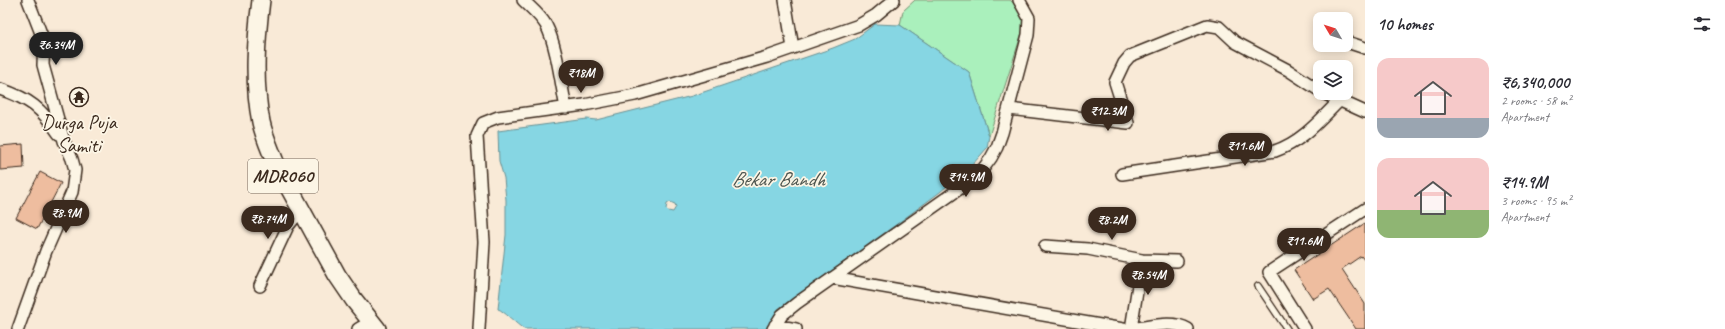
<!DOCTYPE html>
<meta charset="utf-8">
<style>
:root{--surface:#fff;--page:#f2f2f3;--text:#2b2b33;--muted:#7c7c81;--accent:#3b2a1e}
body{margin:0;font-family:Caveat,sans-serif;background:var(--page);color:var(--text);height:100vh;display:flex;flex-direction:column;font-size:15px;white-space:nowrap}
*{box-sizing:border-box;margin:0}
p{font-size:13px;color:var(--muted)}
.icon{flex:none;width:22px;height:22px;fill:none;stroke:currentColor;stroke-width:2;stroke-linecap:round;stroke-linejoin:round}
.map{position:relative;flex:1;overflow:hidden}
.side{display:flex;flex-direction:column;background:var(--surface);width:360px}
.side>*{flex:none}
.needle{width:26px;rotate:309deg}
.controls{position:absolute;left:1313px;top:12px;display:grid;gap:8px}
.controls a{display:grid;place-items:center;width:40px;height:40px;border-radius:8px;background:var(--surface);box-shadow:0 2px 10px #0003;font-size:20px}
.price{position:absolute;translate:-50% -34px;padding:0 9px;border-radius:14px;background:var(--accent);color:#fff;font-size:13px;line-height:26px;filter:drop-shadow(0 1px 2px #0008)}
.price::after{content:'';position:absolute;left:50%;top:24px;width:12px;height:9px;margin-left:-6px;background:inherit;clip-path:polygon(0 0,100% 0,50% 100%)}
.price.active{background:#222;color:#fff}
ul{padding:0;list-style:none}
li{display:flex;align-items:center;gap:12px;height:100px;padding:0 12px}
li span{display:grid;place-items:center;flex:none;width:112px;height:80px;border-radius:12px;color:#555}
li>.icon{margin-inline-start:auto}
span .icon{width:48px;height:48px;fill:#fffc;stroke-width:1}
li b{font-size:17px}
h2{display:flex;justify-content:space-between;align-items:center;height:48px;padding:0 12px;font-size:17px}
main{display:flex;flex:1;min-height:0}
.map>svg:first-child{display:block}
.green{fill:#aaf0bc;stroke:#728d6d}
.water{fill:#86d6e3;stroke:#689194;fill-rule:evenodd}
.building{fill:#eebd9f;stroke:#3b2a1e}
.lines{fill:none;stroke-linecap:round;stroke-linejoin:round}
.lane-casing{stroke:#3b2a1e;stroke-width:8}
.street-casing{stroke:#3b2a1e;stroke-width:14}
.primary-casing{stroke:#3b2a1e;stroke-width:20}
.lane{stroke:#fcf5e5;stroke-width:5.5}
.street{stroke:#fcf5e5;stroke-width:11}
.primary{stroke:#fcf5e5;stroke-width:17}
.labels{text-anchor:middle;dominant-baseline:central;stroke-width:3.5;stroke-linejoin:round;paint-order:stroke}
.shield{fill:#fcf5e5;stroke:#75675a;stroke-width:1}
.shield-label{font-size:19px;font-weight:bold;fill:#3b2a1e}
.poi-label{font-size:20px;fill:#3b2a1e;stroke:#fcf5e5}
.water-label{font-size:21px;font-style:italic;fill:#4e554f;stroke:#fcf5e5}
</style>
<main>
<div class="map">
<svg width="1365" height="329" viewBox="0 0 1365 329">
<rect width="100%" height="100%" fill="#f9ead7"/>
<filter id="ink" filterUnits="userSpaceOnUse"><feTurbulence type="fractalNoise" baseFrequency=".025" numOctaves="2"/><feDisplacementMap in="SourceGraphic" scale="8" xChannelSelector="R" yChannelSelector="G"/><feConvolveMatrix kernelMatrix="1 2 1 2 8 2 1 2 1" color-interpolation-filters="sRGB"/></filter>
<g filter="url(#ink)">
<path class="green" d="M915,0H1010C1020,8 1024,17 1023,29L989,136L969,72L900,25L903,11Z"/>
<path class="water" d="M875,24L900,25L969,72L989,136L987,148L972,165L940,192L897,224L778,309L767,329H524C517,325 503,310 498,309L506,235V200L504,178L499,161L498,131L587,119L596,120L692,96L833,48L855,39ZM670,202L675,204L676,207L673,212L668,211L666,209L667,204Z"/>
<path class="building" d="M23,144L24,168L0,170V146Z
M40,172L61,183L37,229L16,218Z
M1365,223V261L1361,256L1342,269L1365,304V329H1356L1329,289L1313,299L1294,270Z"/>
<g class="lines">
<defs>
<path id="lane" d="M1258,286L1287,329"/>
<path id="street" d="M523,0C531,8 540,15 546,25C557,46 561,84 566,108
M785,0L793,48
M1350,43L1365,48
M0,89C30,99 41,108 59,134
M1323,93L1365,112
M1009,109L1128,123L1115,82L1124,63L1130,56L1207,25L1219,27L1235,42L1288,70L1320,91
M1122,174L1275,151C1302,142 1320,120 1339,101
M1045,246L1088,249L1142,260L1177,261
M832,278L1123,329
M260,286L288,226L301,210
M775,325L796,329
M18,329L46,251L72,192L75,170L72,159L64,141L43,65L44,41L28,0
M358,329L370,322
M479,329L484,242L477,136L483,123L498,117L584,105L635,95L767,57L859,25L876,15L894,0
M773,329L782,315L797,303L959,189L983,169L991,158L997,147L1002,133L1028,35L1029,18L1019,0
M1127,329C1146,328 1171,319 1188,329
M1131,329L1142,260
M1305,329L1269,272L1365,209"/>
<path id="primary" d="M261,0C256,40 253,82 261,122C264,136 270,149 275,162L337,275L354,300L377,329"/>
</defs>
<use href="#lane" class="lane-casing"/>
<use href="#street" class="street-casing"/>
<use href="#primary" class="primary-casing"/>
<use href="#lane" class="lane"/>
<use href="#street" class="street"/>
<use href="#primary" class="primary"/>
</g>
</g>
<defs>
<symbol id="temple-ring" viewBox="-11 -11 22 22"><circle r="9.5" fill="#fcf5e5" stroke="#3b2a1e" stroke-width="1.5"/><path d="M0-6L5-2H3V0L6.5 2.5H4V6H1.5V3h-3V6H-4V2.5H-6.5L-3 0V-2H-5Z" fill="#3b2a1e"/></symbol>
</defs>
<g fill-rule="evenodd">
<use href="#temple-ring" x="68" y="86" width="22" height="22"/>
</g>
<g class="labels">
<rect class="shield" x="248" y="159" width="70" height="34" rx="3"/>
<g class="shield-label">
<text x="283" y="176">MDR060</text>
</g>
<g class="poi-label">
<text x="79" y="122">Durga Puja<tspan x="79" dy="23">Samiti</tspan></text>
</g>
<g class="water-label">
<text x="778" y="179">Bekar Bandh</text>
</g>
</g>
</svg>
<div class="controls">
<a><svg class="needle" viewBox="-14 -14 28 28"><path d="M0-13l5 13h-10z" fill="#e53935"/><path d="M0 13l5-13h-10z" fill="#7c7c81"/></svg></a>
<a><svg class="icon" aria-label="layers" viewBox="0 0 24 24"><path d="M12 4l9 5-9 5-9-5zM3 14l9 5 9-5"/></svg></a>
</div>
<b class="price active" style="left:56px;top:66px">₹6.34M</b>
<b class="price" style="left:581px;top:94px">₹18M</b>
<b class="price" style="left:1108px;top:132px">₹12.3M</b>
<b class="price" style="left:1245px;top:167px">₹11.6M</b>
<b class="price" style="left:966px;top:198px">₹14.9M</b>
<b class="price" style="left:66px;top:234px">₹8.9M</b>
<b class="price" style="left:268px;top:240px">₹8.74M</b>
<b class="price" style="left:1112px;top:241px">₹8.2M</b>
<b class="price" style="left:1304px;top:262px">₹11.6M</b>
<b class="price" style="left:1148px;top:296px">₹8.54M</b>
</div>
<section class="side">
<h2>10 homes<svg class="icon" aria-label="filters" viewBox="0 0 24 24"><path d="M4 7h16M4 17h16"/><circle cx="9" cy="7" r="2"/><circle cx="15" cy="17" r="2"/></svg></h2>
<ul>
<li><span style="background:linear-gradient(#f6c9c9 75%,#9aa5b1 0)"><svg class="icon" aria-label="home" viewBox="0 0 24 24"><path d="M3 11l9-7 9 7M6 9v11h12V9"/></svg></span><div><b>₹6,340,000</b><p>2 rooms · 58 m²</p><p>Apartment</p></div></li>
<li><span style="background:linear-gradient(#f6c9c9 65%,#8fb573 0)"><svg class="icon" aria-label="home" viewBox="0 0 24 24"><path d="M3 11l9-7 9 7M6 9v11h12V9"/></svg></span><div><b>₹14.9M</b><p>3 rooms · 95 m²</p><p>Apartment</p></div></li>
</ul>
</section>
</main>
